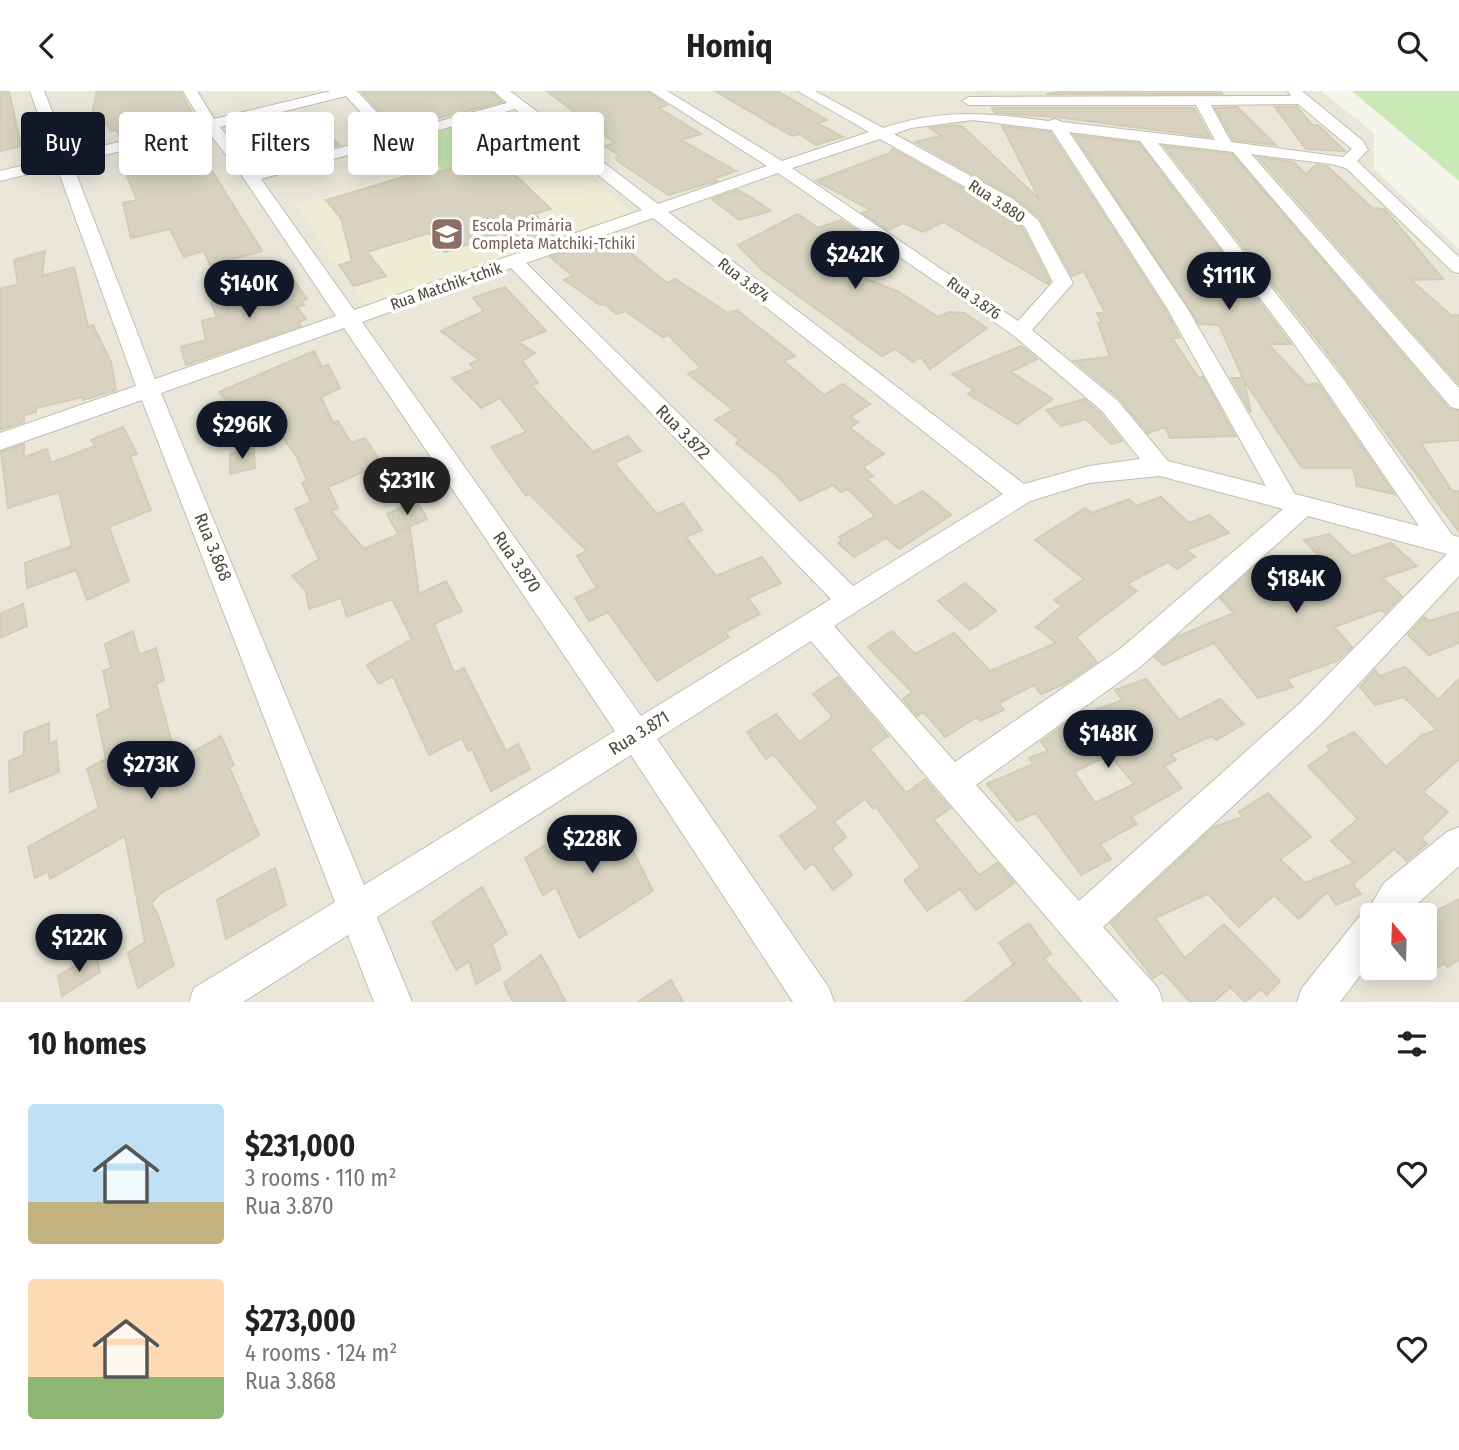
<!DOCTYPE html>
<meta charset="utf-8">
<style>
:root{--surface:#fff;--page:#f6f6f6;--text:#222;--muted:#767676;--accent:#111827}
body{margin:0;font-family:"Fira Sans Condensed",sans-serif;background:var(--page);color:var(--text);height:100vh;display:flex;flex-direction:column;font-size:26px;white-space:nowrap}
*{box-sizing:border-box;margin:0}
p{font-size:23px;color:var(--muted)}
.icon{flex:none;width:38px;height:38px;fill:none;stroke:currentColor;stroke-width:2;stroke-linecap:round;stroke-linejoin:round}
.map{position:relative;height:911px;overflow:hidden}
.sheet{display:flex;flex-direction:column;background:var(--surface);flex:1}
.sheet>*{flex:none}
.banner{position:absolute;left:21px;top:21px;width:700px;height:63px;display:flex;gap:14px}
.needle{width:46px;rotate:341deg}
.buttons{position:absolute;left:1360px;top:812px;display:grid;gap:14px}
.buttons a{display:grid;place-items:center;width:77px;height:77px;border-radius:7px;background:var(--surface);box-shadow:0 4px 18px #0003;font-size:35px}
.price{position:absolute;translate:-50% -60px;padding:0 16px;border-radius:24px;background:var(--accent);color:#fff;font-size:23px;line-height:46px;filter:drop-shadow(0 2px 4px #0008)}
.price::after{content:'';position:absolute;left:50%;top:42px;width:21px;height:16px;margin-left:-10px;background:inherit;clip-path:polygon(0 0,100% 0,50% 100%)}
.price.current{background:#222;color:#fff}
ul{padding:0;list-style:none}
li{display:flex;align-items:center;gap:21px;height:175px;padding:0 28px}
li span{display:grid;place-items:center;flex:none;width:196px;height:140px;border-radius:7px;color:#555}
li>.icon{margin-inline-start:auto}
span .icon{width:84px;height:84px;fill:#fffc;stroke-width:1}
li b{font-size:30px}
h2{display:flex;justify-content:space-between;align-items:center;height:84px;padding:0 28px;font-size:30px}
.tag{padding:0 24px;border-radius:7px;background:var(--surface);box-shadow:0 4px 18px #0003;font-size:24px;line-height:63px}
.tag.current{background:var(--accent);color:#fff}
header{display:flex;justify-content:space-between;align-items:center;height:91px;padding:0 28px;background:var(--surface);font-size:32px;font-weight:700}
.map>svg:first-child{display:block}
.residential{fill:#eae7da;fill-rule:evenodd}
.education{fill:#efecd6}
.green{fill:#c9e9b6}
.building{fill:#d8d3c1;stroke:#d2ccb4;stroke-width:2;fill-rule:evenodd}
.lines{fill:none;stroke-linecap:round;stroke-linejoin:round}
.minor-casing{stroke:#c2beae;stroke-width:2}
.minor{fill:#fff;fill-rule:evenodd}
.labels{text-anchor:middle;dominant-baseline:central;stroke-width:7;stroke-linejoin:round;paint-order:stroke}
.far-street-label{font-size:16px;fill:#4b4739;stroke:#fff}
.far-education-label{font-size:16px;fill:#785e54;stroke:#fff;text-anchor:start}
.street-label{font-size:18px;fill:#4b4739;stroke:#fff}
</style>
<header><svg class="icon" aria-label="back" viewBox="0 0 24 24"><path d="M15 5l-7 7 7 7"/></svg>Homiq<svg class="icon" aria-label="search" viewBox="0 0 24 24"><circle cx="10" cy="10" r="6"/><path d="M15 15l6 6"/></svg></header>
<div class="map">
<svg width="1459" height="911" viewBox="0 0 1459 911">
<rect width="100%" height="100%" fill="#f6f5ec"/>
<path class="residential" d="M0,0H1321L1374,42V78L1459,158V911H0ZM1372,824H1424V877H1372Z"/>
<path class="education" d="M567,68L634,123L367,214L335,169L331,170L326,163L330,162L296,114L438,73L463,99Z"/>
<path class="green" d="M1352,0H1459V90Z
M510,21L567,68L463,99L412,48Z"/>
<path class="building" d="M0,0H9L21,55L0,60Z
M97,0H180L192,22L179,25L184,32L122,48L116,39L111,40L102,26L91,29Z
M361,0H491L502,11L439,27L433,21L408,28L399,22H381Z
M547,0H648L667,14L659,17L701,43L681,49L736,80L713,88L717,90L668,104L618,70L616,66L620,65L605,55L615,52Z
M715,0H777L827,29L818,32L843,46L816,54L799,43L792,45Z
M1067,0H1220L1222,3H1046Z
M1237,16L1276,54L1233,49L1215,17Z
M1275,16H1297L1312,34H1318L1345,60L1306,58Z
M992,17H1194L1210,46L1056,26L995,22Z
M311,24L339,54L300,61L291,52L276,56L258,38Z
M957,34L963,36L1040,109L1002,35L1050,41L1165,218L1180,247H1172L1198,286H1203L1235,345L1170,347L1165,336L1148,342L1120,308L1074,270L1110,266L1098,232H1102L1097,222H1105L1084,180L1072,185L1040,127L1014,106L915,51L941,45L930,37Z
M1074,44L1139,52L1291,253H1268L1307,294L1318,292L1394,403L1357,395L1353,377H1302L1244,289L1251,322L1231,287H1243L1219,234L1199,233Z
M160,53L167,78L205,69L262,160L210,174L204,160L184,166L170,138L131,147L123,112L137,109L127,85L143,81L130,61Z
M1164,55L1232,63L1449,318L1459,320V349L1421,352L1452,400H1459V441L1328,263Z
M516,57L537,74L514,83L551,118L534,123L559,145L535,153L530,149L515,155L502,142L445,161L429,142L367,161L386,185L354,195L339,174L352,170L341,127L326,109L433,77L438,81Z
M893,58L1000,118L1023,138L1050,191L1048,193L943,131L923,141L903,132L888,139L862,122L871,119L816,90L890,62Z
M1258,66L1293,71L1306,83L1316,74L1327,75L1372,117L1384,118L1389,123L1443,188L1411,189L1451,224H1459V293Z
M737,99L749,105L771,120L739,129L712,108Z
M798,123L818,137L841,129L869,148L843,159L879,179L864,187L899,201L938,226L949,221L964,222L987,237L930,278L921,266L913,271L895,258L882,265L762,179L738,154Z
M618,152L667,192L675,188L728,222L737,219L795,265L784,270L824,304L843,293L870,313L850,326L858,331L850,337L884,363L863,376L873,385L867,388L895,415L923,400L951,424L899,458L886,447L854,466L838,452L842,449L839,446L875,425L848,398L841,401L833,394L800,410L779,386L736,352L740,349L715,329L733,319L688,283L701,277L668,244L663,246L625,220L617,223L604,213L600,214L564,189L573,185L550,166L574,158L579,162Z
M45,160L42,185L74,176L88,236L93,234L111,271L116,299L83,309V306L36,317V321L24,324V331L0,339V198L18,193L14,169Z
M293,188L307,208L301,210L304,214L297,216L306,228L299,231L301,235L186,274L181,256L206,249L202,230L217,226L211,212Z
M505,196L546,240L518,251L535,262L522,270L538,292L531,294L593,361L628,345L641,360L614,372L657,423L683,412L702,439L686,446L716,485L762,466L781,492L748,507L760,523L725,541L729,546L657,590L608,521L589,530L575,507L597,497L577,465L587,460L529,403L526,405L491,356L526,341L500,307L481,317L452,287L474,278L470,273L479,269L441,240L484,220L473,207Z
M1021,255L1037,268L1011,281L1053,308L1017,333L968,303L974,299L952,283Z
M314,260L322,276L328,274L340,297L321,306L333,332L338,330L351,352L365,347L382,373L328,396L338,417L331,420L364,458L410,438L419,503L446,490L462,520L434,533L454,582L464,577L506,660L518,653L530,678L491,700L472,658L468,660L462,647L429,664L393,585L379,593L367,574L412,548L392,508L347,526L341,507L309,518L306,500L292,485L319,468L295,418L311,411L302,392L307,390L297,366L279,342L267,347L219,301Z
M1084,308L1100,322L1122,350L1111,353L1086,328L1061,335L1046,319Z
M123,336L137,363L130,365L151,419L109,436L129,490L87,509L76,479L27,497L25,472L72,455L59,401L8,417L1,361L24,353V366L47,358L51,372L95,355L91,349Z
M254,357L255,377L230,383V363Z
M1161,406L1189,432L1209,424L1229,442L1186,459L1195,466L1177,478L1167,471L1127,493L1137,500L1076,546L1097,571L1064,593L1041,603L1034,594L999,612L1004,619L980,630L977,626L945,646L924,621L917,625L903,608L912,601L868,556L892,540L915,563L954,542L990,580L1056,552L1036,536L1062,515L1054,509L1084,488L1035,449L1085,417L1092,422L1129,408L1136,415Z
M417,410L427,428L397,441L387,423Z
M1329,443L1352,465L1391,452L1417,475L1382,487L1402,505L1385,522L1381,519L1334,536L1352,556L1337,570L1287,588L1293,596L1258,607L1214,552L1163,574L1155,566L1178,545L1234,522L1220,507L1252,479L1263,489L1324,470L1304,449Z
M965,492L996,520L970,539L938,510Z
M23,513L27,535L0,547V523Z
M1459,521V552L1429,564L1408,544L1424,526L1429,530Z
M133,540L139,564L156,557L164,589L156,593L177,670L221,645L234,674L229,676L259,744L160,803L151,812L158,824L174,874L138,897L128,862L145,851L125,745L50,788L48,780L35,787L28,756L99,717L87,678L106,668L97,624L111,617L103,580L111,577L105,553Z
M1405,576L1438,609L1459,588V668L1423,701L1448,721L1421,747L1427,753L1407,770L1394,758L1353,793L1361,803L1336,814L1327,801L1299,828L1274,804L1239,836L1208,803L1155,827L1185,867L1224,833L1280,890L1267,904L1261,898L1245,911L1230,896L1214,911H1190L1163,881L1153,887L1111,832L1214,736L1243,726L1239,721L1268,702L1311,746L1280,768L1305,792L1354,772L1331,750L1358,728L1308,675L1330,660L1327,655L1354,641L1386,676L1422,644L1437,639L1404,606L1375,614L1360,596L1375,579L1380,585Z
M838,586L888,645L870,658L906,702L925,688L950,717L934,729L979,784L997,772L1014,792L976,819L960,798L927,820L904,789L921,776L876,716L873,718L865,708L834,731L846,746L832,757L852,784L833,799L813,772L805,778L780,745L819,717L773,663L766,668L747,641L776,623L799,651L833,626L813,603Z
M1146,588L1179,629L1220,608L1244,633L1216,649L1212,645L1171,663L1176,669L1164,675L1182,697L1131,726L1137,733L1100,753L1111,768L1081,784L1036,722L1017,730L987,693L1033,673L1029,667L1048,660L1041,651L1071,629L1122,609L1115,599ZM1110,664L1134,693L1095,712L1074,681Z
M49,632V653L56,650L59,681L10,701L9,670L24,664V642Z
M616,725L653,800L579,847L556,796L543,804L525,767L545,754L549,762Z
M275,777L286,814L226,848L217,809Z
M482,796L507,843L492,853L501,878L476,893L469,870L456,879L432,831Z
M1459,808V869L1447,876L1445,872L1424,885V826Z
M1029,832L1051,863L1044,868L1082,911H964L1014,873L999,852Z
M96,862L100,881L62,905L58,885Z
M541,864L566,911H513L504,892Z
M671,889L683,911H638Z"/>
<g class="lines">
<defs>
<path id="minor" d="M30,0H44L69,63L202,31L183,0H197L214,28L331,0H357L396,42L507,12L494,0H510L658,113L767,75L650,0H667L782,70L869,41L798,0H815L883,37C943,17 987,22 1049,30L1055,28L1062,31L1215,49L1196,14H969L962,10L969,6L1291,5L1288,0H1302L1363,50L1368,59L1357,70L1459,166V182L1452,180L1346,77L1331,73L1251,63L1459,297V318L1451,316L1233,61L1158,52L1344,289L1452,444L1459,446V485L1322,632L1103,836L1158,897L1163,911H1119L811,550L657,648L829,897L834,911H793L631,664L377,826L412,911H374L348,844L243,911H189L194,897L335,811L142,309L0,359V342L136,295L57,76L0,90V80L54,67ZM346,5L383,45L255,80L220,36ZM1298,13L1352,58L1343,66L1231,51L1211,14ZM515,18L642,119L354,219L261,88ZM973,29L1052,39L1167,217L1266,395L1168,370L1118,310L1032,239L1073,192L1038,129L1013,108L894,43L911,37ZM207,39L245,89L336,225L155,288L72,72ZM1069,41L1140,50L1291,248L1419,435L1295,403L1187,217ZM880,48L1001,116L1025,136L1053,191L1018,230L792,77ZM778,82L1013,244L1102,320L1140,368L1089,375L1024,393L668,121ZM653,127L1003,403L853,495L526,172ZM511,177L831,508L641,625L362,231ZM344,237L615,640L364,794L161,302ZM1160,385L1283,418L1120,558L955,671L834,535L1030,410L1089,392ZM1308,425L1447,463L1300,612L1079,810L976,694L1140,576Z
M1459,736V775L1405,824H1372V869L1340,911H1297L1302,897L1359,826L1365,824L1384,792L1447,741Z"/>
</defs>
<use href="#minor" class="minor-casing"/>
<use href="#minor" class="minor"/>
</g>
<defs>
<symbol id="school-square" viewBox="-11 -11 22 22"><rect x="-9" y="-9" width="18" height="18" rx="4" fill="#8d6e63" stroke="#fff"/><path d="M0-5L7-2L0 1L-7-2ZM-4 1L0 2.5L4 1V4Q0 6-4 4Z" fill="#fff"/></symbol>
</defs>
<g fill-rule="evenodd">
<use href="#school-square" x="428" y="124" width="38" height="38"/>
</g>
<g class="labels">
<g class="far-street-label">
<text transform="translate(997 110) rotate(33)">Rua 3.880</text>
<text transform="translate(744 189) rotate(38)">Rua 3.874</text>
<text transform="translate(446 195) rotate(-19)">Rua Matchik-tchik</text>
<text transform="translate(974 207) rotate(35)">Rua 3.876</text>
</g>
<g class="far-education-label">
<text x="472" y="134">Escola Primária<tspan x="472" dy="18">Completa Matchiki-Tchiki</tspan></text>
</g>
<g class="street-label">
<text transform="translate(683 341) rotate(45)">Rua 3.872</text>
<text transform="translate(213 456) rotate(68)">Rua 3.868</text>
<text transform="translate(517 471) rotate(55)">Rua 3.870</text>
<text transform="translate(639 642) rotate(-32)">Rua 3.871</text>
</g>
</g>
</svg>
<div class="buttons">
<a><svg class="needle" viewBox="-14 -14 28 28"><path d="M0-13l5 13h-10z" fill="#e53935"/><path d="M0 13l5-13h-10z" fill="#767676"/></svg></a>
</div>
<b class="price" style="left:855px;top:200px">$242K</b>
<b class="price" style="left:1229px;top:221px">$111K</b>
<b class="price" style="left:249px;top:229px">$140K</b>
<b class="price" style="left:242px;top:370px">$296K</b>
<b class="price current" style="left:407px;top:426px">$231K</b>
<b class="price" style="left:1296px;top:524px">$184K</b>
<b class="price" style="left:1108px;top:679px">$148K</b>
<b class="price" style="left:151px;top:710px">$273K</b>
<b class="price" style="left:592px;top:784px">$228K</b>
<b class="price" style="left:79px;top:883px">$122K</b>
<div class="banner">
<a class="tag current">Buy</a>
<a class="tag">Rent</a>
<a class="tag">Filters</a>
<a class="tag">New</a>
<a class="tag">Apartment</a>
</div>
</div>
<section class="sheet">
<h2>10 homes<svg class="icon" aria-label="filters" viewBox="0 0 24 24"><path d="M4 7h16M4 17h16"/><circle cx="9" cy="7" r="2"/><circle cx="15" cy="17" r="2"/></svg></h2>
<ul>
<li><span style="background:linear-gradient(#bfe0f5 70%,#c2b280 0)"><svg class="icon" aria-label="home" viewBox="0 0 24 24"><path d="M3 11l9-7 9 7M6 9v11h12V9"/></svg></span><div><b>$231,000</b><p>3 rooms · 110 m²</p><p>Rua 3.870</p></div><svg class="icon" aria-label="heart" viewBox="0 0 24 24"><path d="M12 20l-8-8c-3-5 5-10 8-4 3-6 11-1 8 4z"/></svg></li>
<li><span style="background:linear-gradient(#ffd9b3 70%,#8fb573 0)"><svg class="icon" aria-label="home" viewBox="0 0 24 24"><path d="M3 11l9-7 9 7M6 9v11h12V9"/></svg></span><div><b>$273,000</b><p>4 rooms · 124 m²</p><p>Rua 3.868</p></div><svg class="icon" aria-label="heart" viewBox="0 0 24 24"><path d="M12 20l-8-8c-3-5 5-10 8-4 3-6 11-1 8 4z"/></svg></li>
</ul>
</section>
